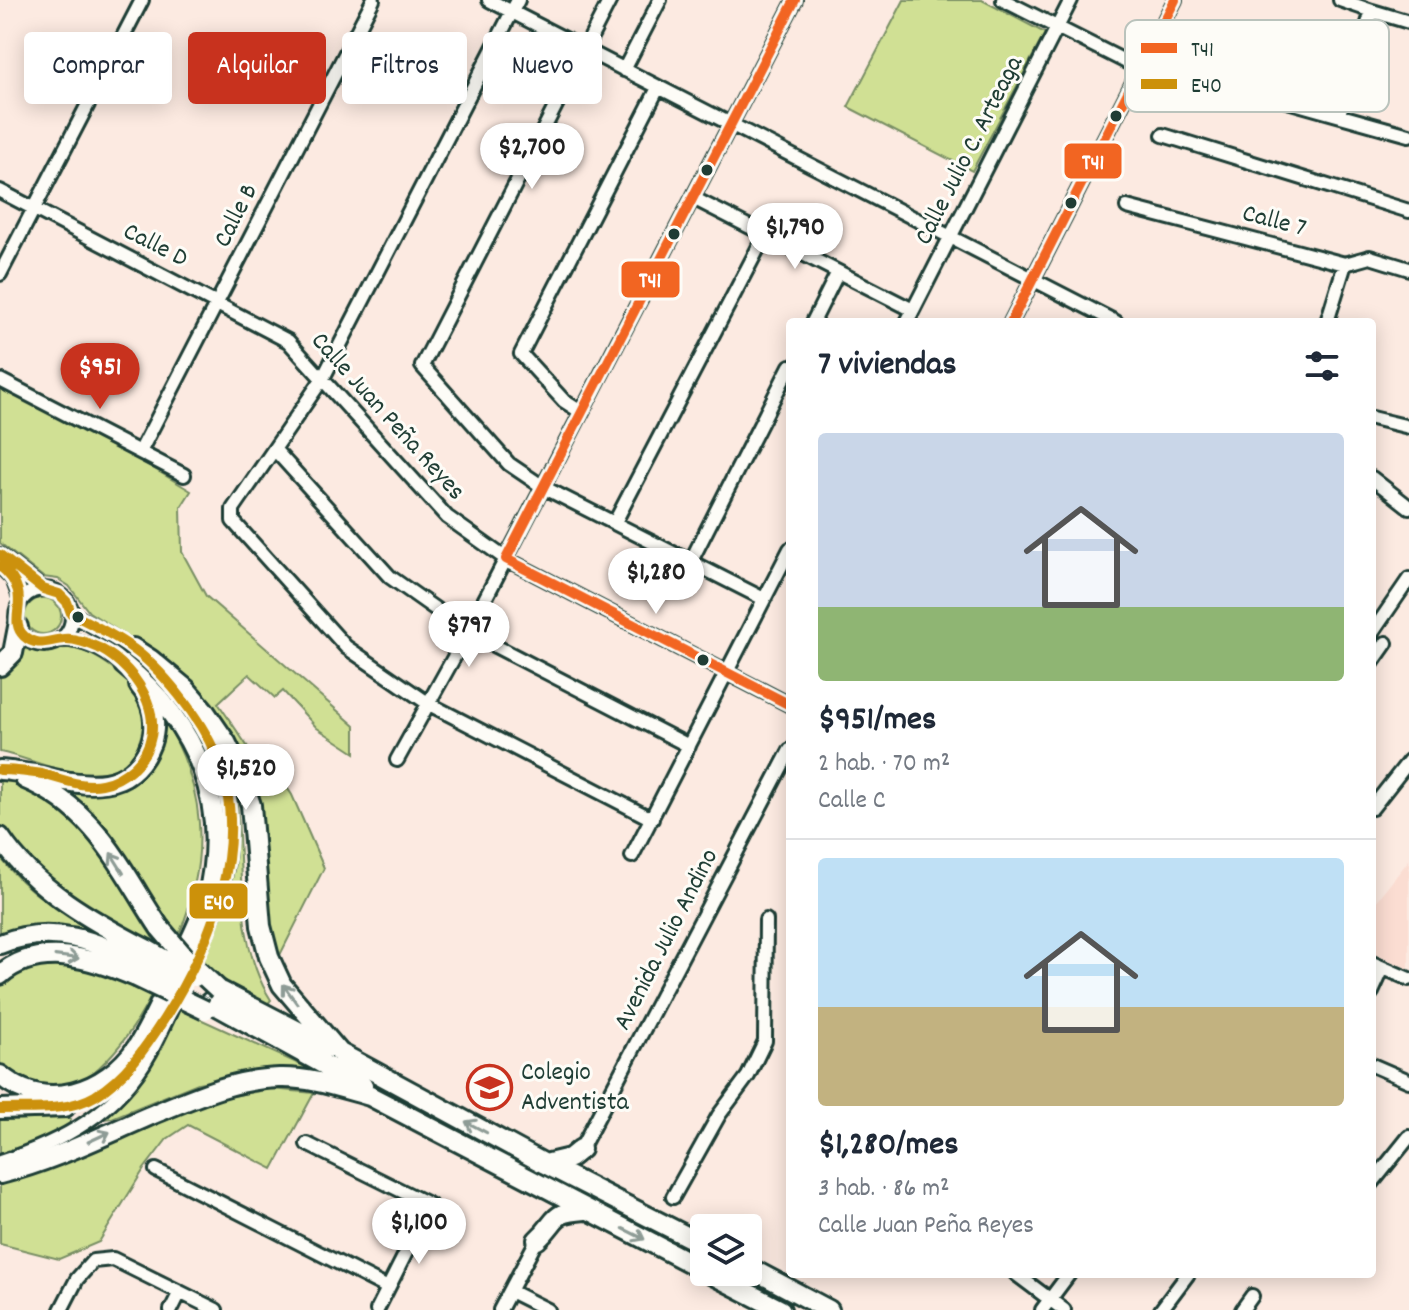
<!DOCTYPE html>
<html lang="es">
<meta charset="utf-8">
<style>
:root{--surface:#fff;--page:#f2f2f3;--text:#1f2937;--muted:#747a83;--line:#e0e1e3;--accent:#c8321e}
body{margin:0;font-family:Dekko,sans-serif;background:var(--page);color:var(--text);height:100vh;display:flex;flex-direction:column;font-size:30px;white-space:nowrap}
*{box-sizing:border-box;margin:0}
p{font-size:26px;color:var(--muted)}
.icon{flex:none;width:44px;height:44px;fill:none;stroke:currentColor;stroke-width:2;stroke-linecap:round;stroke-linejoin:round}
.map{position:relative;flex:1;overflow:hidden}
.details{position:absolute;left:786px;top:318px;width:590px;height:960px;display:flex;flex-direction:column;background:var(--surface);border-radius:8px;box-shadow:0 4px 20px #0003}
.details>*{flex:none}
.guide{position:absolute;left:24px;top:32px;width:642px;height:72px;display:flex;gap:16px}
.buttons{position:absolute;left:690px;top:1214px;display:grid;gap:16px}
.buttons a{display:grid;place-items:center;width:72px;height:72px;border-radius:8px;background:var(--surface);box-shadow:0 4px 20px #0003;font-size:40px}
.price{position:absolute;translate:-50% -68px;padding:0 18px;border-radius:28px;background:#fff;color:#222;font-size:26px;line-height:52px;filter:drop-shadow(0 2px 4px #0008)}
.price::after{content:'';position:absolute;left:50%;top:48px;width:24px;height:18px;margin-left:-12px;background:inherit;clip-path:polygon(0 0,100% 0,50% 100%)}
.price.on{background:var(--accent);color:#fff}
ul{padding:0;list-style:none}
li{display:grid;align-content:center;gap:16px;height:424px;padding:0 32px}
li+li{border-top:2px solid var(--line)}
li span{display:grid;place-items:center;height:248px;border-radius:8px;color:#555}
li>.icon{margin-inline-start:auto}
span .icon{width:144px;height:144px;fill:#fffc;stroke-width:1}
li b{font-size:34px}
h2{display:flex;justify-content:space-between;align-items:center;height:96px;padding:0 32px;font-size:34px}
.tag{padding:0 28px;border-radius:8px;background:var(--surface);box-shadow:0 4px 20px #0003;font-size:28px;line-height:72px}
.tag.on{background:var(--accent);color:#fff}
.map>svg:first-child{display:block}
.built{fill:#fbddd2}
.green{fill:#d0e094;stroke:#788e64;stroke-width:2}
.lines{fill:none;stroke-linecap:round;stroke-linejoin:round}
.minor-casing{stroke:#1f3d34;stroke-width:18}
.highway-casing{stroke:#1f3d34;stroke-width:24}
.minor{stroke:#fdfcf7;stroke-width:12}
.highway{stroke:#fdfcf7;stroke-width:18}
.highway-bridge-casing{stroke:#1f3d34;stroke-width:24;stroke-linecap:butt}
.highway-bridge{stroke:#fdfcf7;stroke-width:18}
.bus-1-casing{stroke:#fdfcf7;stroke-width:16}
.bus-2-casing{stroke:#fdfcf7;stroke-width:16}
.bus-1{stroke:#f26522;stroke-width:10}
.bus-2{stroke:#cc910a;stroke-width:10}
.oneway{stroke:#8e9c96}
.bus-dot{fill:#1f3d34;stroke:#fdfcf7;stroke-width:3}
.labels{text-anchor:middle;dominant-baseline:central;stroke-width:6;stroke-linejoin:round;paint-order:stroke}
.street-label{font-size:26px;fill:#1f3d34;stroke:#fdfcf7}
.poi-label{font-size:26px;fill:#1f3d34;stroke:#fdfcf7;text-anchor:start}
.key{fill:#fdfcf7;stroke:#bac3bc;stroke-width:2}
.key-label{font-size:22px;fill:#1f3d34}
.line-badge{stroke:#fdfcf7;stroke-width:3}
.badge-label{font-size:22px;text-anchor:middle;font-weight:bold;fill:#fff}
</style>
<div class="map">
<svg width="1409" height="1310" viewBox="0 0 1409 1310">
<rect width="100%" height="100%" fill="#fceae1"/>
<filter id="ink" filterUnits="userSpaceOnUse"><feTurbulence type="fractalNoise" baseFrequency=".0125" numOctaves="2"/><feDisplacementMap in="SourceGraphic" scale="16" xChannelSelector="R" yChannelSelector="G"/><feConvolveMatrix kernelMatrix="1 2 1 2 8 2 1 2 1" color-interpolation-filters="sRGB"/></filter>
<g filter="url(#ink)">
<path class="built" d="M1409,860V969L1372,953V907Z"/>
<path class="green" d="M904,0H982L1045,33L972,171L848,107Z
M0,386L118,447L191,491L181,507L182,552L206,596L355,726V753L317,728L283,691L275,698L249,674L218,703L254,756L262,750L292,795L324,868L277,961L268,934L255,806L160,657L89,612L69,586L58,579L43,577L0,543Z
M25 616a18 18 0 1 1 36 0a18 18 0 1 1-36 0Z
M22,645C39,654 53,647 70,648C89,650 110,665 124,677C137,689 146,709 143,727C129,810 48,762 0,752V673Z
M159,711C207,784 211,858 178,937L65,789L122,779Z
M0,779C81,792 112,878 153,938L152,942H148L43,877L0,831Z
M230,790L235,795L237,803C243,867 235,944 271,1000L266,1006L227,983L198,959Z
M0,857C32,901 81,923 127,949L0,937Z
M29,964H71L102,972L151,996C135,1030 85,1103 39,1089C26,1085 12,1075 0,1069V983Z
M178,1009L310,1069L312,1072L233,1077L198,1083L112,1118L104,1119L103,1115L160,1045Z
M271,1089L314,1093L273,1169L188,1125L167,1139L144,1169L99,1242L59,1259L0,1244V1182L200,1102Z
M63,1118L71,1119L69,1126L45,1140L0,1159V1120Z"/>
<g class="lines">
<defs>
<path id="minor" d="M489,0L1116,322
M518,0L323,378L233,509V521L346,647L429,704L652,819
M610,0L422,366L509,464L543,487L764,599
M1003,0L1188,93L1262,94L1409,135
M1340,0L1372,11
M624,70L660,0
M1339,114L1372,11L1409,22
M1163,135L1409,211
M0,191L288,341L447,517L506,559L790,705
M693,198L913,310
M1127,207L1345,264L1370,257L1409,269
M0,274L142,0
M813,322L838,272
M907,322L1071,0
M1011,322L1175,0
M1327,322L1345,264
M0,380L184,475
M581,412L564,401L521,354L658,88
M1372,418L1409,427
M275,450L390,577L468,632L689,746
M140,452L373,0
M1372,478L1409,507
M615,522L765,235
M0,555L43,589
M691,561L790,366
M0,566L13,579L21,601
M16 617a28 28 0 1 1 56 0a28 28 0 1 1-56 0Z
M71,613L137,652
M1372,633L1409,579
M60,639C86,640 104,650 124,665
M1372,663L1386,643
M158,674C179,698 203,725 216,754C220,763 221,775 223,784C239,853 220,907 191,968
M397,760L468,632L795,0
M1372,808L1409,761
M632,856L790,549
M1372,963L1409,979
M1372,992L1383,968
M1372,1065L1409,1081
M307,1144L430,1205L377,1310
M581,1149L790,750
M0,1162C62,1142 117,1113 150,1053C161,1033 170,1012 179,992
M156,1170L388,1288
M1372,1183L1409,1137
M673,1197L719,1115L748,1076L765,1041L766,920
M1016,1274L1064,1310
M510,1291L548,1310
M61,1310L77,1279L93,1261L113,1259L216,1310
M171,1310L180,1292
M500,1310L537,1240
M1042,1310L1069,1274
M1161,1310L1188,1274
M1242,1310L1252,1296"/>
<path id="highway" d="M133,648L150,659L186,689L204,710L226,742L239,769L251,805L261,926L269,957L282,985L340,1053L545,1164L704,1245
M0,666L13,653L18,627
M0,770C52,772 124,813 151,743C158,723 153,701 139,685
M25,779C95,808 121,869 160,928
M0,837C34,889 94,922 148,950
M0,944C51,923 98,941 143,965
M0,975C39,941 94,959 136,977
M219,990L331,1048
M210,1002L363,1086
M0,1075C45,1113 105,1093 137,1047C151,1025 162,1000 173,976C184,951 200,925 207,898C231,805 197,724 124,665
M0,1109L65,1107
M545,1164L570,1158L581,1149
M0,1174C56,1160 108,1133 161,1111C199,1095 238,1079 279,1078C310,1077 341,1088 370,1096L704,1270
M537,1240C560,1219 549,1213 585,1210
M748,1267L829,1310
M707,1272L781,1310"/>
</defs>
<use href="#minor" class="minor-casing"/>
<use href="#highway" class="highway-casing"/>
<use href="#minor" class="minor"/>
<use href="#highway" class="highway"/>
<defs>
<path id="highway-bridge" d="M160,928L189,962L219,990
M148,950L195,977
M143,965L183,987
M136,977L205,1010"/>
</defs>
<use href="#highway-bridge" class="highway-bridge-casing"/>
<use href="#highway-bridge" class="highway-bridge"/>
<defs>
<path id="bus-1" d="M1011,322L1175,0
M506,559L795,0
M506,559L790,705"/>
<path id="bus-2" d="M0,555L43,589L59,594L67,602L71,613C90,624 111,633 129,646C162,668 201,719 216,755C253,843 211,944 164,1019C146,1047 125,1078 95,1096C68,1112 31,1108 0,1109
M0,566C37,596 5,618 24,636C37,648 49,640 64,639C76,638 88,643 99,648C141,670 174,728 134,767C125,775 114,782 102,784C82,788 62,779 42,774C28,772 14,770 0,770"/>
</defs>
<use href="#bus-1" class="bus-1-casing"/>
<use href="#bus-2" class="bus-2-casing"/>
<use href="#bus-1" class="bus-1"/>
<use href="#bus-2" class="bus-2"/>
</g>
<defs><path id="oneway-shaft" d="M-6 0H5M1.5-3L5.5 0L1.5 3" fill="none" stroke-width="1.6" stroke-linecap="round" stroke-linejoin="round" transform="scale(2)"/></defs>
<g class="oneway">
<use href="#oneway-shaft" transform="translate(117 863) rotate(-122)"/>
<use href="#oneway-shaft" transform="translate(67 957) rotate(7)"/>
<use href="#oneway-shaft" transform="translate(290 994) rotate(-126)"/>
<use href="#oneway-shaft" transform="translate(476 1127) rotate(-152)"/>
<use href="#oneway-shaft" transform="translate(99 1137) rotate(-25)"/>
<use href="#oneway-shaft" transform="translate(634 1234) rotate(27)"/>
</g>
</g>
<defs>
<symbol id="school-ring" viewBox="-11 -11 22 22"><circle r="9.5" fill="#fdfcf7" stroke="#c8321e" stroke-width="1.5"/><path d="M0-5L7-2L0 1L-7-2ZM-4 1L0 2.5L4 1V4Q0 6-4 4Z" fill="#c8321e"/></symbol>
</defs>
<g fill-rule="evenodd">
<use href="#school-ring" x="464" y="1062" width="51" height="51"/>
</g>
<g class="bus-dot">
<circle cx="1116" cy="116" r="7"/>
<circle cx="707" cy="170" r="7"/>
<circle cx="1071" cy="203" r="7"/>
<circle cx="674" cy="234" r="7"/>
<circle cx="78" cy="617" r="7"/>
<circle cx="703" cy="660" r="7"/>
</g>
<g class="labels">
<g class="street-label">
<text transform="translate(970 151) rotate(-63)">Calle Julio C. Arteaga</text>
<text transform="translate(237 216) rotate(-63)">Calle B</text>
<text transform="translate(1274 222) rotate(15)">Calle 7</text>
<text transform="translate(155 246) rotate(27)">Calle D</text>
<text transform="translate(387 417) rotate(48)">Calle Juan Peña Reyes</text>
<text transform="translate(667 940) rotate(-63)">Avenida Julio Andino</text>
</g>
<g class="poi-label">
<text x="521" y="1073">Colegio<tspan x="521" dy="30">Adventista</tspan></text>
</g>
</g>
<rect x="1125" y="20" width="264" height="92" rx="12" class="key"/>
<rect x="1141" y="43" width="36" height="10" fill="#f26522"/>
<rect x="1141" y="79" width="36" height="10" fill="#cc910a"/>
<g class="key-label">
<text x="1191" y="56">T41</text>
<text x="1191" y="92">E40</text>
</g>
<g class="line-badge">
<rect x="1063" y="142" width="60" height="38" rx="8" fill="#f26522"/>
<rect x="620" y="260" width="61" height="39" rx="8" fill="#f26522"/>
<rect x="188" y="882" width="61" height="38" rx="8" fill="#cc910a"/>
</g>
<g class="badge-label">
<text x="1093" y="169">T41</text>
<text x="650" y="287">T41</text>
<text x="219" y="909">E40</text>
</g>
</svg>
<div class="buttons">
<a><svg class="icon" aria-label="layers" viewBox="0 0 24 24"><path d="M12 4l9 5-9 5-9-5zM3 14l9 5 9-5"/></svg></a>
</div>
<b class="price" style="left:532px;top:191px">$2,700</b>
<b class="price" style="left:795px;top:271px">$1,790</b>
<b class="price on" style="left:100px;top:411px">$951</b>
<b class="price" style="left:656px;top:616px">$1,280</b>
<b class="price" style="left:469px;top:669px">$797</b>
<b class="price" style="left:246px;top:812px">$1,520</b>
<b class="price" style="left:419px;top:1266px">$1,100</b>
<div class="guide">
<a class="tag">Comprar</a>
<a class="tag on">Alquilar</a>
<a class="tag">Filtros</a>
<a class="tag">Nuevo</a>
</div>
<section class="details">
<h2>7 viviendas<svg class="icon" aria-label="filters" viewBox="0 0 24 24"><path d="M4 7h16M4 17h16"/><circle cx="9" cy="7" r="2"/><circle cx="15" cy="17" r="2"/></svg></h2>
<ul>
<li><span style="background:linear-gradient(#c9d6e8 70%,#8fb573 0)"><svg class="icon" aria-label="home" viewBox="0 0 24 24"><path d="M3 11l9-7 9 7M6 9v11h12V9"/></svg></span><div><b>$951/mes</b><p>2 hab. · 70 m²</p><p>Calle C</p></div></li>
<li><span style="background:linear-gradient(#bfe0f5 60%,#c2b280 0)"><svg class="icon" aria-label="home" viewBox="0 0 24 24"><path d="M3 11l9-7 9 7M6 9v11h12V9"/></svg></span><div><b>$1,280/mes</b><p>3 hab. · 86 m²</p><p>Calle Juan Peña Reyes</p></div></li>
</ul>
</section>
</div>
